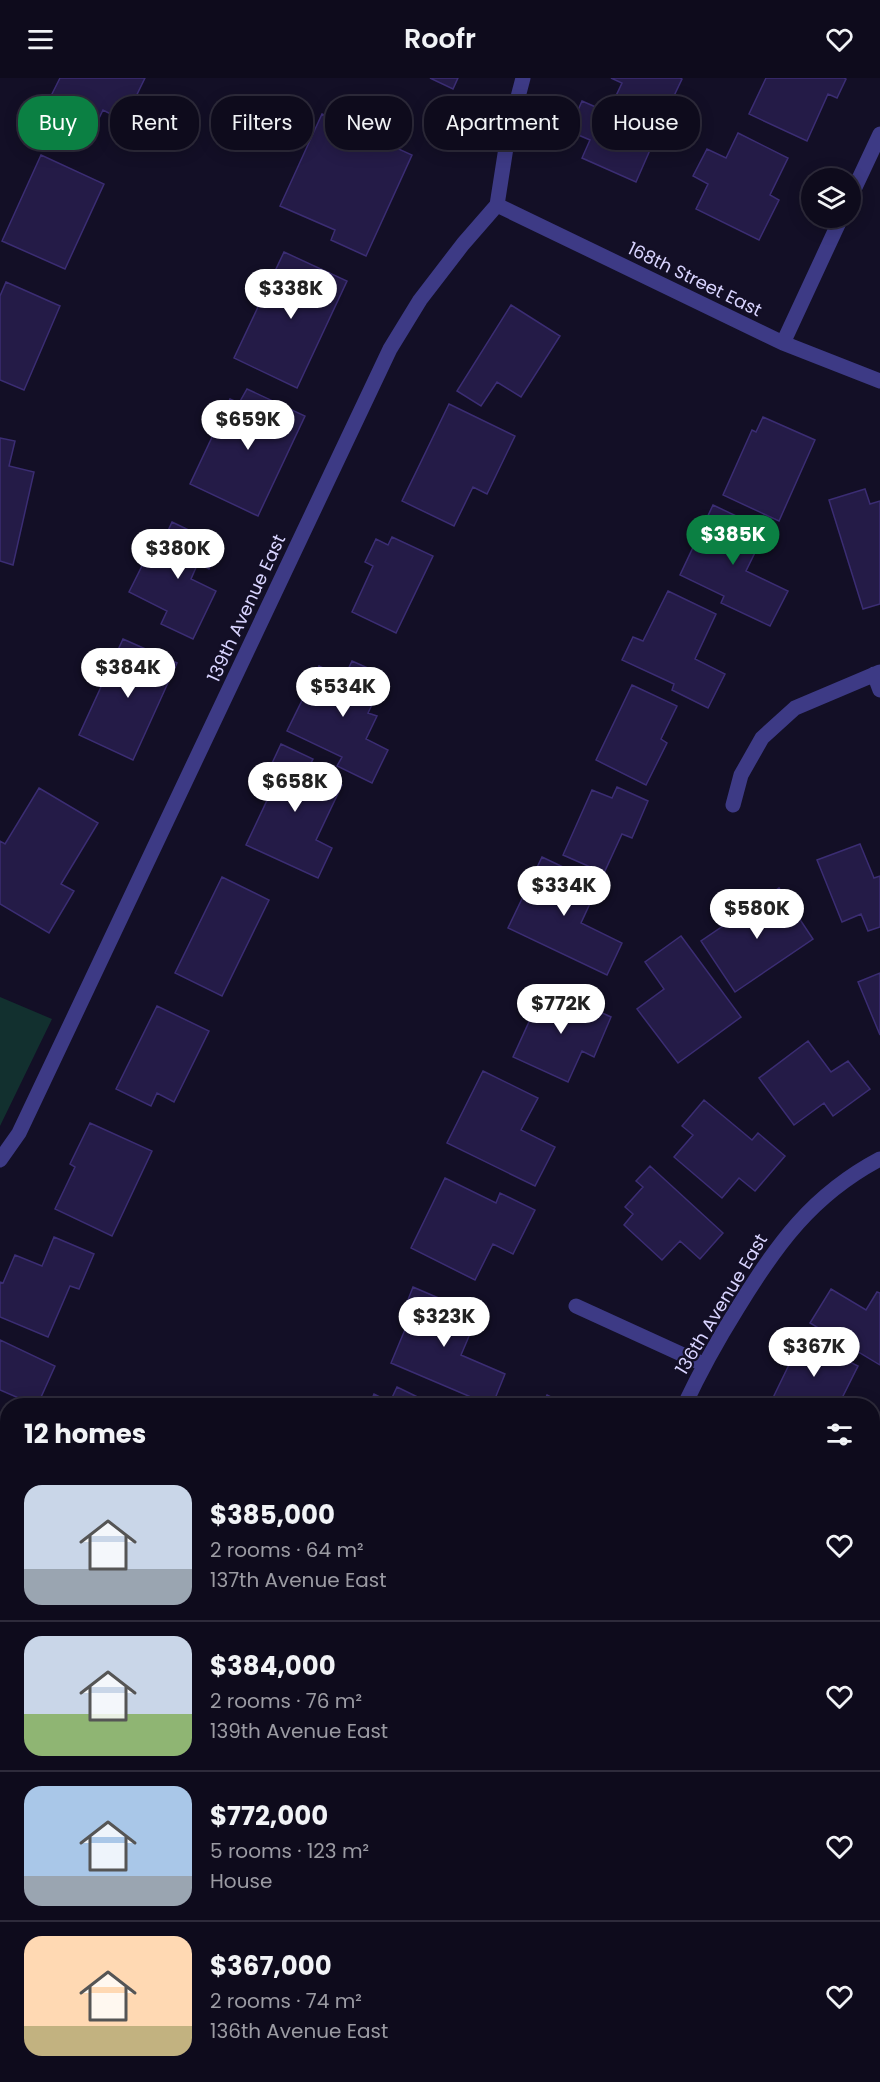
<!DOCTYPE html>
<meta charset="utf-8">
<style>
:root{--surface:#0e0b1c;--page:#171425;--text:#f1f3f6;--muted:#9b9ba3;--line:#2e2b3b;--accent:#0b8043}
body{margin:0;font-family:Poppins,sans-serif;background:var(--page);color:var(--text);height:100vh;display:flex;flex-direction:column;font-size:22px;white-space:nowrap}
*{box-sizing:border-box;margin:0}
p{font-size:20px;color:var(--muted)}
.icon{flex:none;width:33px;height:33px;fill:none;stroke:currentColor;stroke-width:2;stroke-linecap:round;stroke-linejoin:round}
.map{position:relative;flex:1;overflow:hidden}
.details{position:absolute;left:0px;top:1320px;width:880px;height:684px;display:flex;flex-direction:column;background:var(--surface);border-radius:24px 24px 0 0;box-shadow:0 3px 15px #0003,0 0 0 2px var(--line)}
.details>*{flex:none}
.top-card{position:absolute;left:18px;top:18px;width:844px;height:54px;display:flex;gap:12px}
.controls{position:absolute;left:801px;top:90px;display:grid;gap:12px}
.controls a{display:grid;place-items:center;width:60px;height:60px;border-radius:50%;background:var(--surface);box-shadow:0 3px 15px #0003,0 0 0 2px var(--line);font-size:30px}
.price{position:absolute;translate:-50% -51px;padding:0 14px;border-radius:21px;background:#fff;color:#222;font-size:20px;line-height:39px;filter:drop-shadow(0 2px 3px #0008)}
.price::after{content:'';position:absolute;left:50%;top:36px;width:18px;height:14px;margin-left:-9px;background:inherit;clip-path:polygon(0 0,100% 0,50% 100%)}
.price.selected{background:var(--accent);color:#fff}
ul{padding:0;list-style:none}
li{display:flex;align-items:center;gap:18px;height:150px;padding:0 24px}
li+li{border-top:2px solid var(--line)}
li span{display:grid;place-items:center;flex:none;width:168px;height:120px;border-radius:18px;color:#555}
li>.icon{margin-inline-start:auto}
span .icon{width:72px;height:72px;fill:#fffc;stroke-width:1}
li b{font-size:26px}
h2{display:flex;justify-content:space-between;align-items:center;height:72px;padding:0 24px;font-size:26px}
.tag{padding:0 21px;border-radius:24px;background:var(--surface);box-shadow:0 3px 15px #0003,0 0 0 2px var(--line);font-size:21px;line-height:54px}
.tag.selected{background:var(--accent);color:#fff}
header{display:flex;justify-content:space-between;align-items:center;height:78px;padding:0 24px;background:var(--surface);font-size:27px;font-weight:600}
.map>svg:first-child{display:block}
.green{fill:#12302f}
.building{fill:#241b47;stroke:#3b2d73;stroke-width:1.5}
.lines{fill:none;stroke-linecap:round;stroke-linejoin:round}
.minor{stroke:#3d3a85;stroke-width:15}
.labels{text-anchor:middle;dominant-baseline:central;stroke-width:4.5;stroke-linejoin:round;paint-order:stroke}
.street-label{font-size:18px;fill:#d9d4ff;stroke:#130f26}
</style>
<header><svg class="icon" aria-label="menu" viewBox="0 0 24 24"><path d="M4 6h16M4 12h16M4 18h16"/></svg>Roofr<svg class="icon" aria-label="heart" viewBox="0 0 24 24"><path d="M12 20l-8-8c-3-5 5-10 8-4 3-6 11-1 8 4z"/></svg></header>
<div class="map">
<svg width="880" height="2004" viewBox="0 0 880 2004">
<rect width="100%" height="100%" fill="#130f26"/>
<path class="green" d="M0,919L52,941L0,1048Z
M0,1779L8,1780V1996L231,1997L224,2004H0Z"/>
<path class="building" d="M60,0H145L124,43L103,32L88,63L40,40Z
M430,0H458L453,11Z
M611,0H680L682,1L661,45L614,22L622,5Z
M766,0H844L846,1L837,20L828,16L807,63L749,36Z
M582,23L657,56L636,104L582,80L590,62L569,53Z
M322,36L412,77L366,178L331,162L335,152L280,128Z
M738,55L788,80L770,117L779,122L759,162L696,131L708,106L693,98L707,71L726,80Z
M41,77L104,106L65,191L2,163Z
M284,174L347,203L297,310L234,280Z
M6,204L60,228L24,312L0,302V218Z
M511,227L560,258L521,319L497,304L481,328L457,313Z
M247,311L305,338L258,438L190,406L230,321L239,325Z
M449,326L515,358L487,416L473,409L454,448L402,423Z
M763,339L815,362L779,443L723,417L752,352L756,354Z
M0,360L15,363L9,388L34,394L13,487L0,483Z
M865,411L870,426L880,423V526L863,531L829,422Z
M713,427L766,452L746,493L788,513L770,548L721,525L724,518L680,497Z
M172,444L220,467L209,491L198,485L191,501L216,513L193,561L161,546L167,533L129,514L148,476L156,479Z
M392,459L433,478L396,555L352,534L373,488L365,484L376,461L388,467Z
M668,513L716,536L695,581L725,596L708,630L672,612L674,606L622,582L633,559L643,563Z
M123,561L177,585L133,682L79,657Z
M352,583L386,598L368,635L377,638L366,661L388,672L372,705L337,688L342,679L287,653L319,588L344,600Z
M632,607L677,628L661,661L667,665L646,707L596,682Z
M281,666L313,681L308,691L342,707L316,762L332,770L318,800L246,767L269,718L259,713Z
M617,709L648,723L632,760L622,756L604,795L563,777L592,712L612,720Z
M39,710L98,745L61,806L74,813L49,855L0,826V763L5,766Z
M860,766L874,800L880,798V849L868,853L861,836L842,844L817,782Z
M542,779L599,806L581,845L622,865L607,897L508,850Z
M222,799L269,822L222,918L175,895Z
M779,810L813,861L735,914L701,863Z
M681,858L741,939L678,985L637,931L664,911L645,884Z
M880,895V957L858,904Z
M550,911L611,939L594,979L582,973L568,1004L513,979L533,935L538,937Z
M157,928L209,953L174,1024L157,1015L151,1028L116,1011Z
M808,963L831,994L848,983L870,1011L833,1038L824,1025L794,1047L759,1000Z
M483,993L538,1020L521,1052L555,1069L535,1108L447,1065Z
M704,1022L752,1062L758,1055L785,1078L755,1113L739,1100L722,1120L674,1079L693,1057L682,1048Z
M90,1045L152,1073L112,1158L55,1131L75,1089L70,1086Z
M650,1088L723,1155L700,1181L680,1163L662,1182L624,1147L633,1136L625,1129L643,1109L636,1103Z
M445,1100L496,1125L500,1115L535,1132L513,1176L493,1166L475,1202L411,1170Z
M54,1159L94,1176L79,1211L70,1208L48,1259L0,1239V1204L3,1205L15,1177L42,1188Z
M413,1209L478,1237L461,1277L505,1296L492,1328L391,1285L414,1230L406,1227Z
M831,1211L866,1232L877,1214L880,1215V1287L810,1245Z
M802,1260L858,1288L838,1328H769Z
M0,1262L55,1288L37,1328L0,1312Z
M397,1309L436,1328H369L374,1316L390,1324Z
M547,1317L568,1328H542Z
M8,1361V1402L0,1399V1377Z
M873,1536L880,1541V1622L873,1617Z
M880,1795V1852L873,1849V1809Z
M873,1967H880V2004H868V1996H873Z
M806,1996H831L827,2004H821Z"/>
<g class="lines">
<path class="minor" d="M850,120L880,56
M497,127L783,265L880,303
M783,265L841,140
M874,596L880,612
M733,727L741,697L762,660L795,630L880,594
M0,1082L19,1055L390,271L420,222L463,166L497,127L508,57L523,0
M576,1228L703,1286
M684,1328C700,1294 717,1263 737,1231C776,1167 812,1117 880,1081
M678,1996L686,2004"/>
</g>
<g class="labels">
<g class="street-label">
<text transform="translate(695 201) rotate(26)">168th Street East</text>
<text transform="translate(246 530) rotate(-65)">139th Avenue East</text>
<text transform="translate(721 1226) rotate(-59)">136th Avenue East</text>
</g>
</g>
</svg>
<div class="controls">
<a><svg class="icon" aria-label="layers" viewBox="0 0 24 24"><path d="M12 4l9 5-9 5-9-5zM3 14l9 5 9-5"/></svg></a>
</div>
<b class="price" style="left:291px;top:242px">$338K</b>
<b class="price" style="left:248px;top:373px">$659K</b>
<b class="price selected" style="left:733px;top:488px">$385K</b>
<b class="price" style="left:178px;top:502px">$380K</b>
<b class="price" style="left:128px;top:621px">$384K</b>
<b class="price" style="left:343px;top:640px">$534K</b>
<b class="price" style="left:295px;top:735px">$658K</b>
<b class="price" style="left:564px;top:839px">$334K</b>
<b class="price" style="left:757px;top:862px">$580K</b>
<b class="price" style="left:561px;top:957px">$772K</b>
<b class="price" style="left:444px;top:1270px">$323K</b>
<b class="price" style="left:814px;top:1300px">$367K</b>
<div class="top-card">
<a class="tag selected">Buy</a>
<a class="tag">Rent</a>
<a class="tag">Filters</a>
<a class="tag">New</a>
<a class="tag">Apartment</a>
<a class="tag">House</a>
</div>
<section class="details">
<h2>12 homes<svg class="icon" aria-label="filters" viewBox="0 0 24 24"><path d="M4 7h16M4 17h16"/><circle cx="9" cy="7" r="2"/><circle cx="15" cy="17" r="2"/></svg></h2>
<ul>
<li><span style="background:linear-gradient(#c9d6e8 70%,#9aa5b1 0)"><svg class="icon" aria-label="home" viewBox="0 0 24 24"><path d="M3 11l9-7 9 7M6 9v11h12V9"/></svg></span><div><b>$385,000</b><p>2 rooms · 64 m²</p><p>137th Avenue East</p></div><svg class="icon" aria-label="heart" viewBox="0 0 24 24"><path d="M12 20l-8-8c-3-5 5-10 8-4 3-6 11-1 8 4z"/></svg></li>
<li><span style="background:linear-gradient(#c9d6e8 65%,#8fb573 0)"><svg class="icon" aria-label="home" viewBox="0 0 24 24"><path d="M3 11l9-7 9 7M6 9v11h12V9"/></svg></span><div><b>$384,000</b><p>2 rooms · 76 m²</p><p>139th Avenue East</p></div><svg class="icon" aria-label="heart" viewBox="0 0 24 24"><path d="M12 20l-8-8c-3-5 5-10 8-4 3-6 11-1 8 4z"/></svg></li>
<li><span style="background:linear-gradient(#a9c7e8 75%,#9aa5b1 0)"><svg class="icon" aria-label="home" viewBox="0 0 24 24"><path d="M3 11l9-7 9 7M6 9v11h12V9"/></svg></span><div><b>$772,000</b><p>5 rooms · 123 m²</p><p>House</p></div><svg class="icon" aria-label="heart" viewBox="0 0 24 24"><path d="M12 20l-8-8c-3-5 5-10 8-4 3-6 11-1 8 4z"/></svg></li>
<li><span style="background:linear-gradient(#ffd9b3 75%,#c2b280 0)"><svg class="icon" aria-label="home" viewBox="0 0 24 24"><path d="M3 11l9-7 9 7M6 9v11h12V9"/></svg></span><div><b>$367,000</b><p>2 rooms · 74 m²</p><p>136th Avenue East</p></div><svg class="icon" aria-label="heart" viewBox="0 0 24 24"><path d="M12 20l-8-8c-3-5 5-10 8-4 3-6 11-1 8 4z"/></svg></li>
</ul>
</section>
</div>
